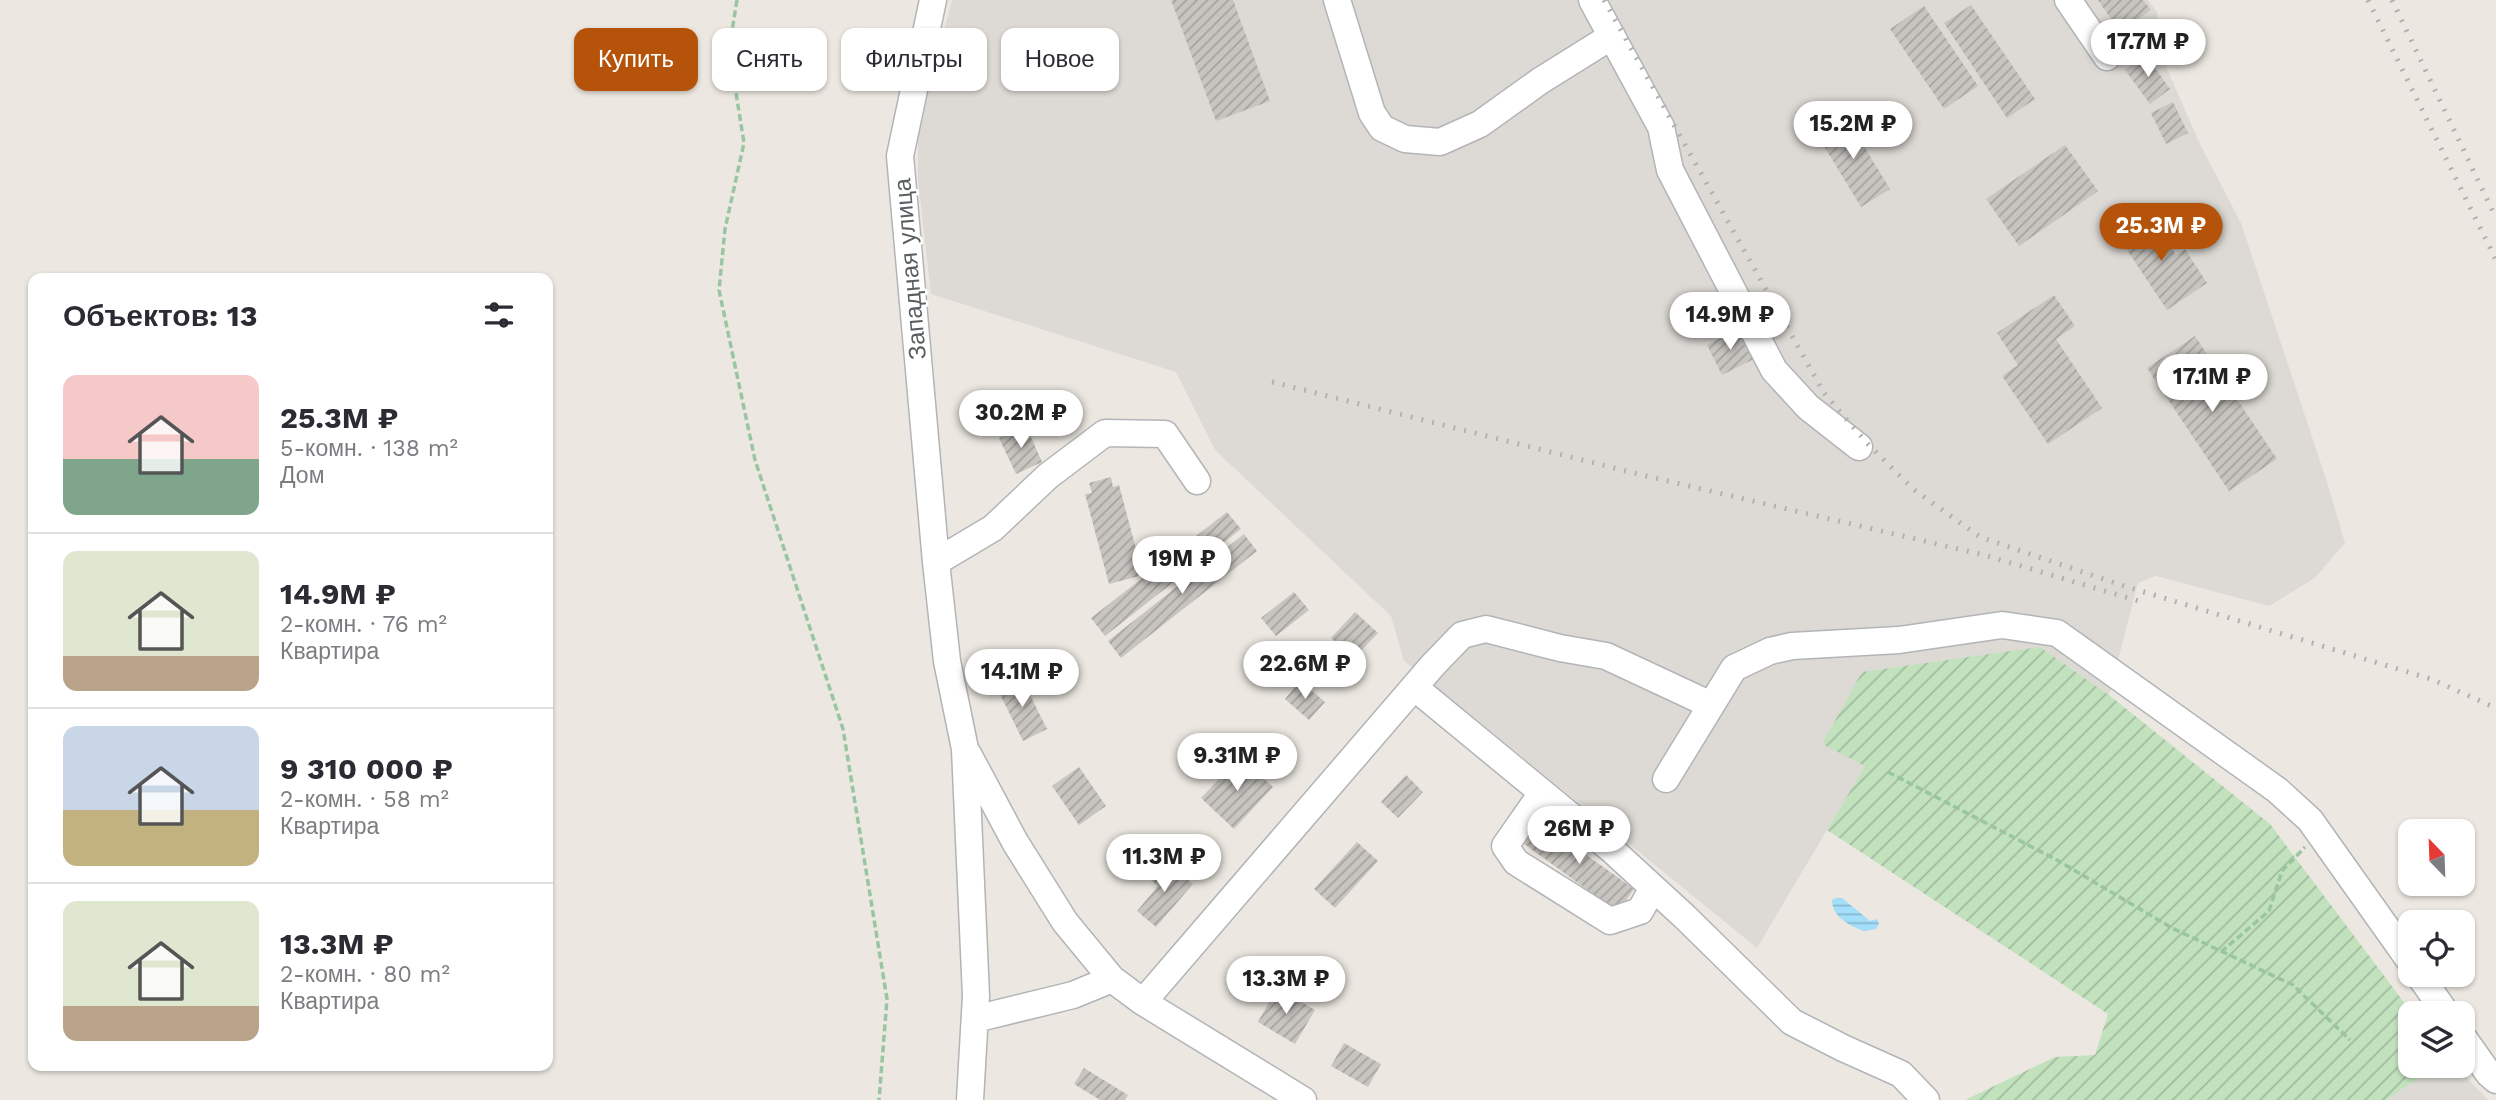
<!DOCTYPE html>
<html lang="ru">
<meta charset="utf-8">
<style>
:root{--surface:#fff;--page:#f7f7f7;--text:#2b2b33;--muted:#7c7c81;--line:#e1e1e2;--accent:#b45309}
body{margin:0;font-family:"Work Sans",sans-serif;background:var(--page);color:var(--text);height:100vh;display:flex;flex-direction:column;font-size:26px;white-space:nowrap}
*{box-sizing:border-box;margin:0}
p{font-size:23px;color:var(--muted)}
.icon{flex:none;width:38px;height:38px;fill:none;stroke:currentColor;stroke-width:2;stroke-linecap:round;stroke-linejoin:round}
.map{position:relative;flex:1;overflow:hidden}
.details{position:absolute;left:28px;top:273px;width:525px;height:798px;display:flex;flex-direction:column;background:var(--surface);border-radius:14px;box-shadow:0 2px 5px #0004}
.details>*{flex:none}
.banner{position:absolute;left:574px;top:28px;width:665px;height:63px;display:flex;gap:14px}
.needle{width:46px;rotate:337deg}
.controls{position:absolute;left:2398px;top:819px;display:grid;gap:14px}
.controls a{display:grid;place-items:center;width:77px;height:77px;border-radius:14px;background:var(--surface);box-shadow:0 2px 5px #0004;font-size:35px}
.price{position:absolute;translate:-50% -60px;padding:0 16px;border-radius:24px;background:#fff;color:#222;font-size:23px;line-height:46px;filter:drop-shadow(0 2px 4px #0008)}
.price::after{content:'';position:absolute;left:50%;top:42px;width:21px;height:16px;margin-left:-10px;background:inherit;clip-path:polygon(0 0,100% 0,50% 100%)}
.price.on{background:var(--accent);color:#fff}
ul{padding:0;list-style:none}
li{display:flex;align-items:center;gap:21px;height:175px;padding:0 35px}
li+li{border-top:2px solid var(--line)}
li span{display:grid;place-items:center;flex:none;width:196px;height:140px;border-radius:14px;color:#555}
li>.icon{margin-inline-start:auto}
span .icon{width:84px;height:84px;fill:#fffc;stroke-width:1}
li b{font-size:30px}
h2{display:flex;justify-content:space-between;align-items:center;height:84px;padding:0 35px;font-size:30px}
.chip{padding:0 24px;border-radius:14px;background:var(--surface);box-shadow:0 2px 5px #0004;font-size:24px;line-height:63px}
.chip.on{background:var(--accent);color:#fff}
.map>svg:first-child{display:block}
.industrial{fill:#dddad5}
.garden{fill:url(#garden-furrows)}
.water{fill:url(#water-rules)}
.building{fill:url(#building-hatch)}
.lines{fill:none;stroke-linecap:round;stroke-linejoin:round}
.minor-casing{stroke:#b2b4b8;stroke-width:29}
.path{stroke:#99c5a0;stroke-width:3.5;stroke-dasharray:7 3.5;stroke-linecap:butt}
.minor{stroke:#fff;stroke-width:26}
.rail{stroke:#b0b1b1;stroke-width:5;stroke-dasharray:2 9;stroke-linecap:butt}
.labels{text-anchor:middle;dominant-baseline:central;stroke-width:5;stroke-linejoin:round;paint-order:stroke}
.street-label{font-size:24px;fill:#595e61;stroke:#fff}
</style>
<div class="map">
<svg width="2496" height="1100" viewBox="0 0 2496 1100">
<defs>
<pattern id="garden-furrows" width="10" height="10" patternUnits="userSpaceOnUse" patternTransform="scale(1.75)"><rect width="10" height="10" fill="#c2e2be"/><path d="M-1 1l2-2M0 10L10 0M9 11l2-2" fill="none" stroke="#a1ba9e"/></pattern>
<pattern id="water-rules" width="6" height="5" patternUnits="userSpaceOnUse" patternTransform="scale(1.75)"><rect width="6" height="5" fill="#a3defa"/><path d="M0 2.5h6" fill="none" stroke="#88b7ce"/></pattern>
<pattern id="building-hatch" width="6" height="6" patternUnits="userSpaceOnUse" patternTransform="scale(1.75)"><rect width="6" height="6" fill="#c8c5c0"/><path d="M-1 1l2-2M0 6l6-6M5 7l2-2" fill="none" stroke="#a5a39f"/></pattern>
</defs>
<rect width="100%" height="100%" fill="#ece8e1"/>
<path class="industrial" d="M952,0H2148L2157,12L2167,69L2200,144L2241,223L2328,485L2345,543L2315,578L2269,606L2156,576L2138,583L2109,695L2040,647L1865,766L1757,948L1404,661L1391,616L1215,450L1176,372L931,294L918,180V128Z
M2437,1066H2456L2488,1100H2386Z"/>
<path class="garden" d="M2040,647L2109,695L2270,824L2412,1013H2410V1066H2437L2386,1100H1965L2055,1057L2095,1055L2108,1014L1827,830L1865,766L1822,744L1862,672Z"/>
<path class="water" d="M1837,898H1842L1870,921L1877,919L1879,924L1876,929L1864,931C1850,926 1832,917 1832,900Z"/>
<path class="building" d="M1171,0H1233L1270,101L1216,121Z
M2098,0H2143L2151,10L2120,32Z
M1971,5L2035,99L2007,118L1944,23Z
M1924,6L1978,86L1944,109L1890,29Z
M2146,55L2170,89L2150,104L2125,70Z
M2173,102L2188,133L2166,144L2151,113Z
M1845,115L1890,189L1861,207L1816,133Z
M2065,145L2098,191L2019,246L1986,199Z
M2148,214L2176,255L2185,249L2207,283L2167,310L2117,235Z
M2054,295L2075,326L2056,339L2102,408L2048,444L2002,376L2018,365L1997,333Z
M1738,329L1754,359L1722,375L1707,345Z
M2195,336L2277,459L2229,491L2147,368Z
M1026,426L1042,462L1016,474L999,438Z
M1111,477L1113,487L1119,485L1143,575L1109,584L1085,494L1092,493L1089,483Z
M1227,512L1241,529L1105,636L1091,618Z
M1244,534L1257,551L1121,658L1108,641Z
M1294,592L1309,610L1276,636L1261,618Z
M1355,612L1378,633L1354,658L1331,638Z
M1021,677L1047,729L1023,741L997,688Z
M1300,681L1325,702L1309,720L1285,699Z
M1240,757L1273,787L1234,829L1201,798Z
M1079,767L1106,806L1079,825L1052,786Z
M1406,775L1423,792L1398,818L1381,802Z
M1539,821L1634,889L1618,912L1523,843Z
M1357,842L1378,861L1335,908L1314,889Z
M1158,863L1170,873L1174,868L1193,884L1156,927L1137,911L1158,886L1147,876Z
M1277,988L1315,1010L1295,1044L1258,1022Z
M1344,1043L1381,1064L1368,1087L1331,1066Z
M1084,1068L1128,1095L1125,1100H1100L1074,1084Z"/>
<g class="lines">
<defs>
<path id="minor" d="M933,0L900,156L936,562L947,661L965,749L976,996L970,1100
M1337,0L1372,113L1382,128L1405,139L1440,142L1480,124L1540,81L1612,36
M1592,0L1661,127L1670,170L1774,370L1808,407L1859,447
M2068,0L2107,57
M936,562L993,528L1048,476L1105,433L1165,434L1197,481
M1414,687L1612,850L1685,917L1792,1022L1843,1048L1901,1074L1926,1100
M968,754L1015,842L1065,922L1112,979L1143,1002L1303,1100
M1666,779L1734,668L1770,651L1792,646L1899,640L2002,625L2057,633L2277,790L2310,820L2410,961
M1542,793L1505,846L1516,862L1610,921L1640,911L1653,888
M2419,975L2446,1013
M1143,1002L1433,665L1462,635L1486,629L1560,648L1606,656L1711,705
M975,1019L1073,995L1112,979
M2462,1036L2489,1074L2496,1080"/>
</defs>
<use href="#minor" class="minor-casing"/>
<path class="path" d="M737,0L729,49L744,143L725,229L719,290L755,460L843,729L887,999L879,1100
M1888,772L2057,860L2172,928L2293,985L2350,1040
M2221,952L2269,911L2282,871L2305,847"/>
<use href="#minor" class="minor"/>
<path class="rail" d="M1604,0L1824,393L1866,442L1913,489L1980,537L2121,585L2431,679L2496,708
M2368,0L2496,260
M2392,0L2496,218
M1272,382L1642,475L1984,555L2142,602"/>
</g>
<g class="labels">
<g class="street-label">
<text transform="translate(910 269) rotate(-95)">Западная улица</text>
</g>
</g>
</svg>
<div class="controls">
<a><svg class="needle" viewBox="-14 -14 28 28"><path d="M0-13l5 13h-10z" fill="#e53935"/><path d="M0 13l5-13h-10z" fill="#7c7c81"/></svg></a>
<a><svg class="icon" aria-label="locate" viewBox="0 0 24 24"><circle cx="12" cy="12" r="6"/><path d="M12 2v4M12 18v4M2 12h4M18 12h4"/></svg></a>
<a><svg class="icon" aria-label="layers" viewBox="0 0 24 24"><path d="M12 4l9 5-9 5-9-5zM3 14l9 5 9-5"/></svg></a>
</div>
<b class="price" style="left:2148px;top:79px">17.7M ₽</b>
<b class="price" style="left:1853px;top:161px">15.2M ₽</b>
<b class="price on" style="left:2161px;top:263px">25.3M ₽</b>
<b class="price" style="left:1730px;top:352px">14.9M ₽</b>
<b class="price" style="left:2212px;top:414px">17.1M ₽</b>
<b class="price" style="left:1021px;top:450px">30.2M ₽</b>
<b class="price" style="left:1182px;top:596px">19M ₽</b>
<b class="price" style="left:1305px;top:701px">22.6M ₽</b>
<b class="price" style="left:1022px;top:709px">14.1M ₽</b>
<b class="price" style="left:1237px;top:793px">9.31M ₽</b>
<b class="price" style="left:1579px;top:866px">26M ₽</b>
<b class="price" style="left:1164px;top:894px">11.3M ₽</b>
<b class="price" style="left:1286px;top:1016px">13.3M ₽</b>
<div class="banner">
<a class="chip on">Купить</a>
<a class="chip">Снять</a>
<a class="chip">Фильтры</a>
<a class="chip">Новое</a>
</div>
<section class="details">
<h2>Объектов: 13<svg class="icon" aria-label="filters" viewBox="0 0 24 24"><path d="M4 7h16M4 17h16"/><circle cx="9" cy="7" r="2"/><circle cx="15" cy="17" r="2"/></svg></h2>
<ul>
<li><span style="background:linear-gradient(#f6c9c9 60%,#7fa58c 0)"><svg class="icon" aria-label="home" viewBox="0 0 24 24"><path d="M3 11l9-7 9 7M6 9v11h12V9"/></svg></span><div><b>25.3M ₽</b><p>5-комн. · 138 m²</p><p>Дом</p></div></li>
<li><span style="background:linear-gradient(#dfe7d0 75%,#b9a48a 0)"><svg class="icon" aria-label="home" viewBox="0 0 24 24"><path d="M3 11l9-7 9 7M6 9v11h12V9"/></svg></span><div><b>14.9M ₽</b><p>2-комн. · 76 m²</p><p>Квартира</p></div></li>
<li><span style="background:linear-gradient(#c9d6e8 60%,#c2b280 0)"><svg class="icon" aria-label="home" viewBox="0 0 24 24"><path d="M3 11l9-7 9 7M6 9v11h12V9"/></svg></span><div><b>9 310 000 ₽</b><p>2-комн. · 58 m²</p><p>Квартира</p></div></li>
<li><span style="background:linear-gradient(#dfe7d0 75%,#b9a48a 0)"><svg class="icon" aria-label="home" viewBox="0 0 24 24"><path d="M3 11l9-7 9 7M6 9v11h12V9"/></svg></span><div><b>13.3M ₽</b><p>2-комн. · 80 m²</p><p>Квартира</p></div></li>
</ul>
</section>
</div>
